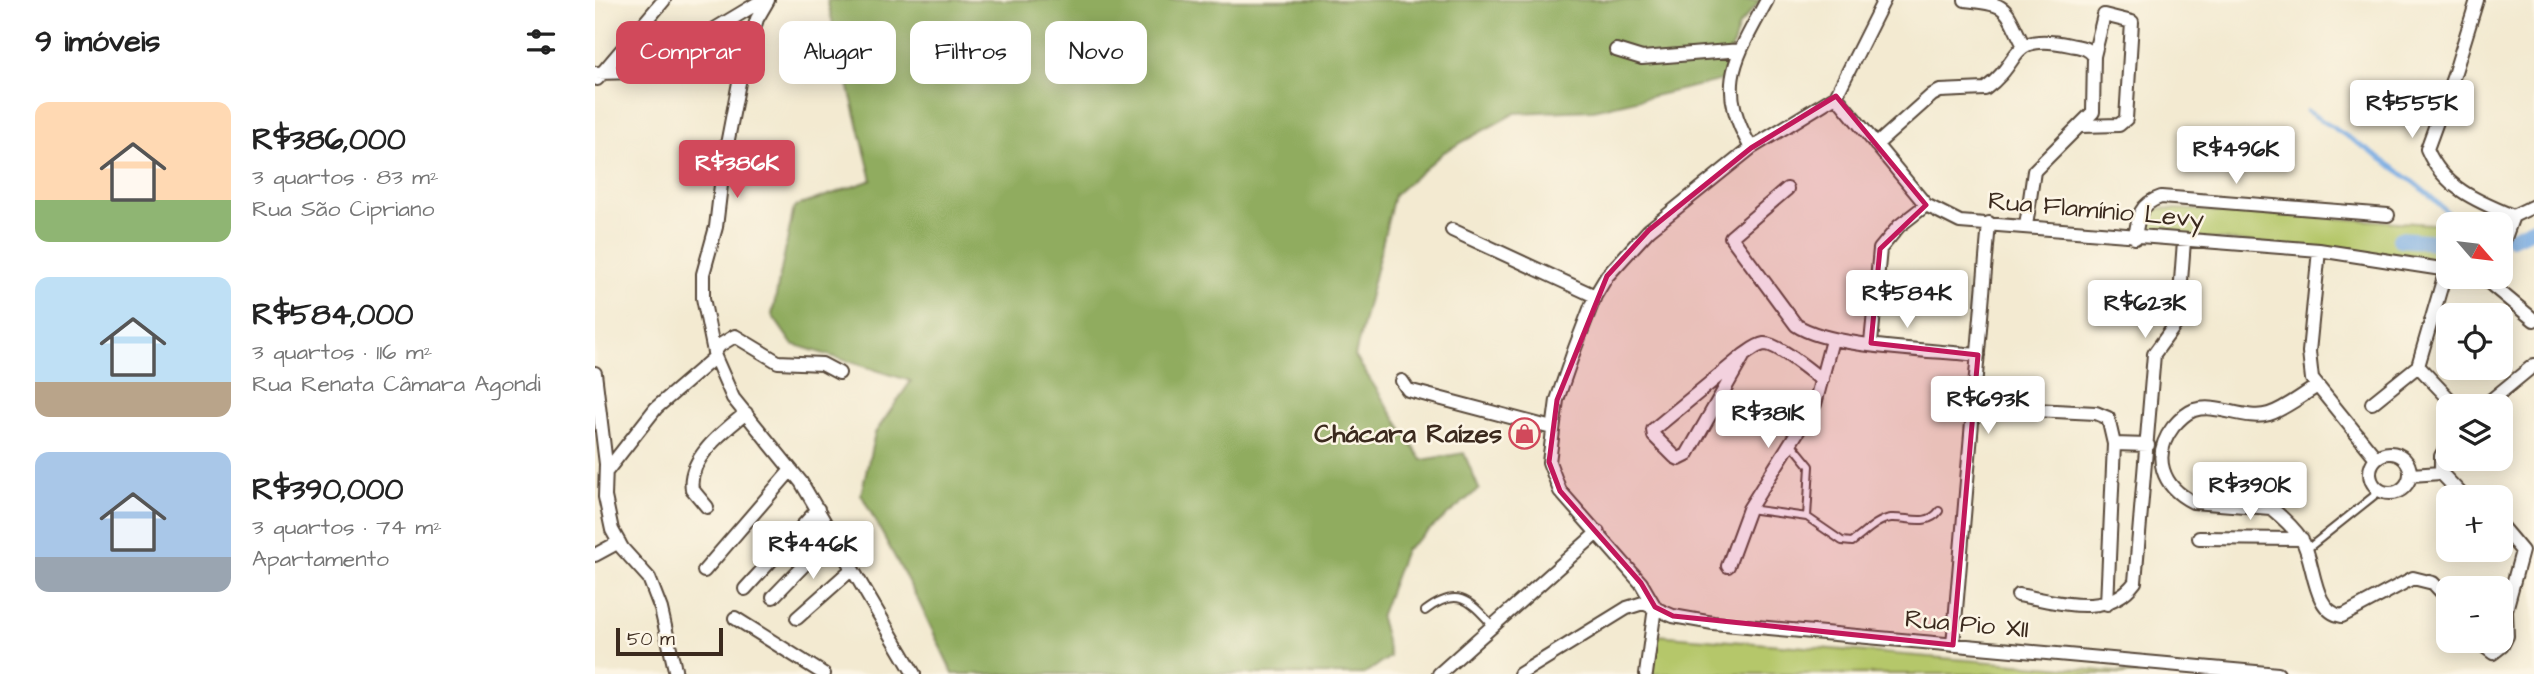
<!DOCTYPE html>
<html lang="pt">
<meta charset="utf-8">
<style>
:root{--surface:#fff;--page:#f6f6f6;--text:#222;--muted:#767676;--accent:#d1495b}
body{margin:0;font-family:"Architects Daughter",sans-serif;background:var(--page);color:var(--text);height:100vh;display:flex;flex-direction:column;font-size:26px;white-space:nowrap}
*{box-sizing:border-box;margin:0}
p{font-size:23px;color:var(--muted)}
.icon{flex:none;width:38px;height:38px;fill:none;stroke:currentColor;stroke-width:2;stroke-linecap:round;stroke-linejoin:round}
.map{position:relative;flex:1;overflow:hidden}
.side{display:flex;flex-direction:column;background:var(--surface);width:595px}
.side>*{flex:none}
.banner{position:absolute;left:21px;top:21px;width:665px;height:63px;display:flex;gap:14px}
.needle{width:46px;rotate:118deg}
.controls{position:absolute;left:1841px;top:212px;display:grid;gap:14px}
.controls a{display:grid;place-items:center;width:77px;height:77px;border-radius:14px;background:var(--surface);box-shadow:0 4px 18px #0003;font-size:35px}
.scale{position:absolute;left:21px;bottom:18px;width:107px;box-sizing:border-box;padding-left:7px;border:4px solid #3b2a1e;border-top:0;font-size:19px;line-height:24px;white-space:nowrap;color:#3b2a1e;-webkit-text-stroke:5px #fcf5e5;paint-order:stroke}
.price{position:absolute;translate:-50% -60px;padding:0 16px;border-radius:7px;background:#fff;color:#222;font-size:23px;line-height:46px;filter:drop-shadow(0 2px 4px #0008)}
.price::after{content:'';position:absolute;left:50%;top:42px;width:21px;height:16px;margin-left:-10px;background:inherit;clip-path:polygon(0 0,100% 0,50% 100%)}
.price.selected{background:var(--accent);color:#fff}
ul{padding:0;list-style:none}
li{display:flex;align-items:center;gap:21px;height:175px;padding:0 35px}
li span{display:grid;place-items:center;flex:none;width:196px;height:140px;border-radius:14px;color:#555}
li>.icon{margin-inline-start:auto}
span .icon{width:84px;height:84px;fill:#fffc;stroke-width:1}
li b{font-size:30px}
h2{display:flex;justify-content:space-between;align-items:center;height:84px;padding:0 35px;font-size:30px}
.pill{padding:0 24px;border-radius:14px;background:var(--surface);box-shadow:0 4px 18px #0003;font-size:24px;line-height:63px}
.pill.selected{background:var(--accent);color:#fff}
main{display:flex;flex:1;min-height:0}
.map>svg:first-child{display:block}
.green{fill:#b5c76b;stroke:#787844;stroke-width:2}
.forest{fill:#90ac5f;stroke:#666b3e;stroke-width:2}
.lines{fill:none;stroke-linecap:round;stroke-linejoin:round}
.stream{stroke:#76aae3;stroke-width:4.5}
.canal{stroke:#76aae3;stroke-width:16}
.service-casing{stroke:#574739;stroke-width:10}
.minor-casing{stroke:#574739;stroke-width:16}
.service{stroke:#fff;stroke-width:6}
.minor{stroke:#fff;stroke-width:12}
.marked{fill:#c2185b;fill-opacity:0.2;stroke:#c2185b;stroke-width:5;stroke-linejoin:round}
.labels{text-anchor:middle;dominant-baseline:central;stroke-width:5;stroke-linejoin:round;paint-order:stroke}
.street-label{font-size:26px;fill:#3b2a1e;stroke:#fcf5e5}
.poi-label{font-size:26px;font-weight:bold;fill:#3b2a1e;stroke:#fcf5e5;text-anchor:end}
</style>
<main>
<section class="side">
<h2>9 imóveis<svg class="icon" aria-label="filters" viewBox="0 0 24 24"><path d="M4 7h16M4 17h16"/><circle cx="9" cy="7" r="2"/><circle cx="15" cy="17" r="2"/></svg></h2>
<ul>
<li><span style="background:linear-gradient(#ffd9b3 70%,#8fb573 0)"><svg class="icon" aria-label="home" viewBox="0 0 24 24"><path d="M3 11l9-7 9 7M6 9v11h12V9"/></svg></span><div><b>R$386,000</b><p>3 quartos · 83 m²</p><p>Rua São Cipriano</p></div></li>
<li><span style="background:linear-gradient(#bfe0f5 75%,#b9a48a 0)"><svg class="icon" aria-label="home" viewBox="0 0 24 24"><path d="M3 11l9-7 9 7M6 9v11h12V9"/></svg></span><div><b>R$584,000</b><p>3 quartos · 116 m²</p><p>Rua Renata Câmara Agondi</p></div></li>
<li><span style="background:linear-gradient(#a9c7e8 75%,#9aa5b1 0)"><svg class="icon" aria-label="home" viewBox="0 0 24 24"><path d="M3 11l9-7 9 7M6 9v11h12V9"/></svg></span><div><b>R$390,000</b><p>3 quartos · 74 m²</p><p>Apartamento</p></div></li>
</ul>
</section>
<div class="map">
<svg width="1939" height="674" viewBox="0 0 1939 674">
<rect width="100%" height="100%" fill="#fcf5e5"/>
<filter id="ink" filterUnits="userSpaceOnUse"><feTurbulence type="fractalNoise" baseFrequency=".0143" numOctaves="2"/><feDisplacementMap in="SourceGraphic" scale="14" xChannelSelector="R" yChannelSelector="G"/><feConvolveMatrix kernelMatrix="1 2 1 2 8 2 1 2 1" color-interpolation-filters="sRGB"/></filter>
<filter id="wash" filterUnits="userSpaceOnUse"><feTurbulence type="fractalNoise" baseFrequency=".00686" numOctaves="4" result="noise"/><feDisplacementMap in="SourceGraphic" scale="28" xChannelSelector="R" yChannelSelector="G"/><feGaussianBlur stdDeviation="1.57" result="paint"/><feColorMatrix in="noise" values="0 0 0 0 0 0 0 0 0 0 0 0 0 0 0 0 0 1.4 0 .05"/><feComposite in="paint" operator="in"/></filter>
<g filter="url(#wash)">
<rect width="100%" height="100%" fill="#f3ead1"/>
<path class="green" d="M1564,208L1853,225V261L1564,234L1546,222Z
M1060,635L1545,674H1056Z"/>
<path class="forest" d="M232,0H1166L1144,25L1128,80L998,110L920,113L849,152L799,195L760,356L827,460L869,453L884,489L810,550L785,617L795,657L769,674H358L324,602L266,494L280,433L316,381L197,344L177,315L199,207L277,180Z"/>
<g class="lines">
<path class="stream" d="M1712,111C1751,136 1837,187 1861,224"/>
<path class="canal" d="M1917,238L1939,228
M1805,239L1853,243"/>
</g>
</g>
<g filter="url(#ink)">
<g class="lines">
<defs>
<path id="service" d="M1197,444L1215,466L1212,517
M1154,509L1212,517L1247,541L1257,542C1269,534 1281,520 1296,518C1313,517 1332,527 1344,511
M1711,550L1785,491
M830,611C863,586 874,600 898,626"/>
<path id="minor" d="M173,0L162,19L146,72L129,160L121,227L108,274V298L120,357L138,398L206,482L319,674
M1370,0C1416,5 1408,6 1429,46
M1882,0L1859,75L1832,149C1848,187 1881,201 1918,216
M1021,50L1047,58L1146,50
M0,73L42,72L58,66L168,0
M2,79L69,0
M1241,96L1331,205L1365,222L1724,250L1853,270
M1486,126L1524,125L1531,119L1537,22L1509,15L1499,56
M1281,145L1337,95L1345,91L1390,89C1430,60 1411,32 1475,45C1484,47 1493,47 1499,56L1498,112L1439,171L1431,226
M1156,148C1120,84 1140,60 1172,0
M1192,189L1136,237L1201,325C1235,348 1338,350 1383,355
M857,230L1000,296
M1540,238C1543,217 1544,204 1566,197L1793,215
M1906,249L1918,216L1939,206
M1724,250L1714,352L1717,379L1781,458
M1886,276L1939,320
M1276,343L1285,249L1304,226L1331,205
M119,353L125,345L140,336L183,362L227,364L244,373
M1149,355L1058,430L1059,436L1080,457L1084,459L1092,455L1149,355C1155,351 1162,345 1169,344C1182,343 1215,371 1227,380
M1823,366L1851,270
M0,373L11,464L10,497L17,530L27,548L54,578L66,609L81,674
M807,381L813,390L957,428
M1721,387C1707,395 1690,409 1674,414C1650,421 1624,403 1599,410C1591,413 1583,421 1578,427C1556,456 1567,487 1598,502L1676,508C1687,517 1699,528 1707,540C1720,561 1717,612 1747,616L1818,578L1838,583L1853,599
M1777,403L1823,366L1861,406
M1889,406L1939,365
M1379,407L1501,413L1513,418L1519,444
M1853,444L1846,456V473L1869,497
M1775 473a20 20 0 1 1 40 0a20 20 0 1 1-40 0Z
M11,472L61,408L120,357
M1816,475L1846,473
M112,507L97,489C92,458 130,430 151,413
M1604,538L1707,539
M0,555L24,542
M1133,566L1154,509L1220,404L1237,340
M109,571L196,470
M150,589L223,509
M1423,595C1462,601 1512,620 1540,582L1559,354L1583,321L1589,241
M178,597L238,535
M1512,604L1519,444L1553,445
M140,618L229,674
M202,618L257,569
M1881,640L1898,653L1907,646L1912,636L1911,610L1927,551L1906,526
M1358,645L1394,223
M844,674L1003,532
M925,674L1032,608L1048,603L1078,616L1118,623L1683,674
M1051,674L1060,607L1046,583L965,491L954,462L962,400L980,348L1000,296L1012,276L1054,230L1156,148L1241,96L1289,0"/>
</defs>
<use href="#service" class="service-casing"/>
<use href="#minor" class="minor-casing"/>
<use href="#service" class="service"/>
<use href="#minor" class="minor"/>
</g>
</g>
<path class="marked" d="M1241,96L1331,205L1285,249L1276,343L1383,355L1358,645L1078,616L1060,607L1046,583L965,491L954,462L962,400L1012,276L1054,230L1156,148Z"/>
<defs>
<symbol id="shop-ring" viewBox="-11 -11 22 22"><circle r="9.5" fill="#fcf5e5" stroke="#d1495b" stroke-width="1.5"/><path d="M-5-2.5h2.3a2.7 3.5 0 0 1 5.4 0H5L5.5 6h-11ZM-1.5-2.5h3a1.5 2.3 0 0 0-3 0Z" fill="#d1495b"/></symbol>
</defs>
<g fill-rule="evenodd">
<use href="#shop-ring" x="912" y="416" width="35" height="35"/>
</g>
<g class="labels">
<g class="street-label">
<text transform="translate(1501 210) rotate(5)">Rua Flamínio Levy</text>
<text transform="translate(1372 624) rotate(5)">Rua Pio XII</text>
</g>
<g class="poi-label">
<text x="907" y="434">Chácara Raízes</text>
</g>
</g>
</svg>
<div class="controls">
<a><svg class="needle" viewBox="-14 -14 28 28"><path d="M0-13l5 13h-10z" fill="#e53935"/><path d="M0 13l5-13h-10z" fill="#767676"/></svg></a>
<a><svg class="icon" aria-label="locate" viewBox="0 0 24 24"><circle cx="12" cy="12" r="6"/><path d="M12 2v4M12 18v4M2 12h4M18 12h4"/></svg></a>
<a><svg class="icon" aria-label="layers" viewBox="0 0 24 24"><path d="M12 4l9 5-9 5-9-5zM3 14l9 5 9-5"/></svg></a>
<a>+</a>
<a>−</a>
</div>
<div class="scale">50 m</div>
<b class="price" style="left:1817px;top:140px">R$555K</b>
<b class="price" style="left:1641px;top:186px">R$496K</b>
<b class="price selected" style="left:142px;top:200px">R$386K</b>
<b class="price" style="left:1312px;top:330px">R$584K</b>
<b class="price" style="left:1550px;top:340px">R$623K</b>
<b class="price" style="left:1393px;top:436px">R$693K</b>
<b class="price" style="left:1173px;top:450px">R$381K</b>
<b class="price" style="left:1655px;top:522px">R$390K</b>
<b class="price" style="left:218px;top:581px">R$446K</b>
<div class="banner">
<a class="pill selected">Comprar</a>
<a class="pill">Alugar</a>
<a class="pill">Filtros</a>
<a class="pill">Novo</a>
</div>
</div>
</main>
